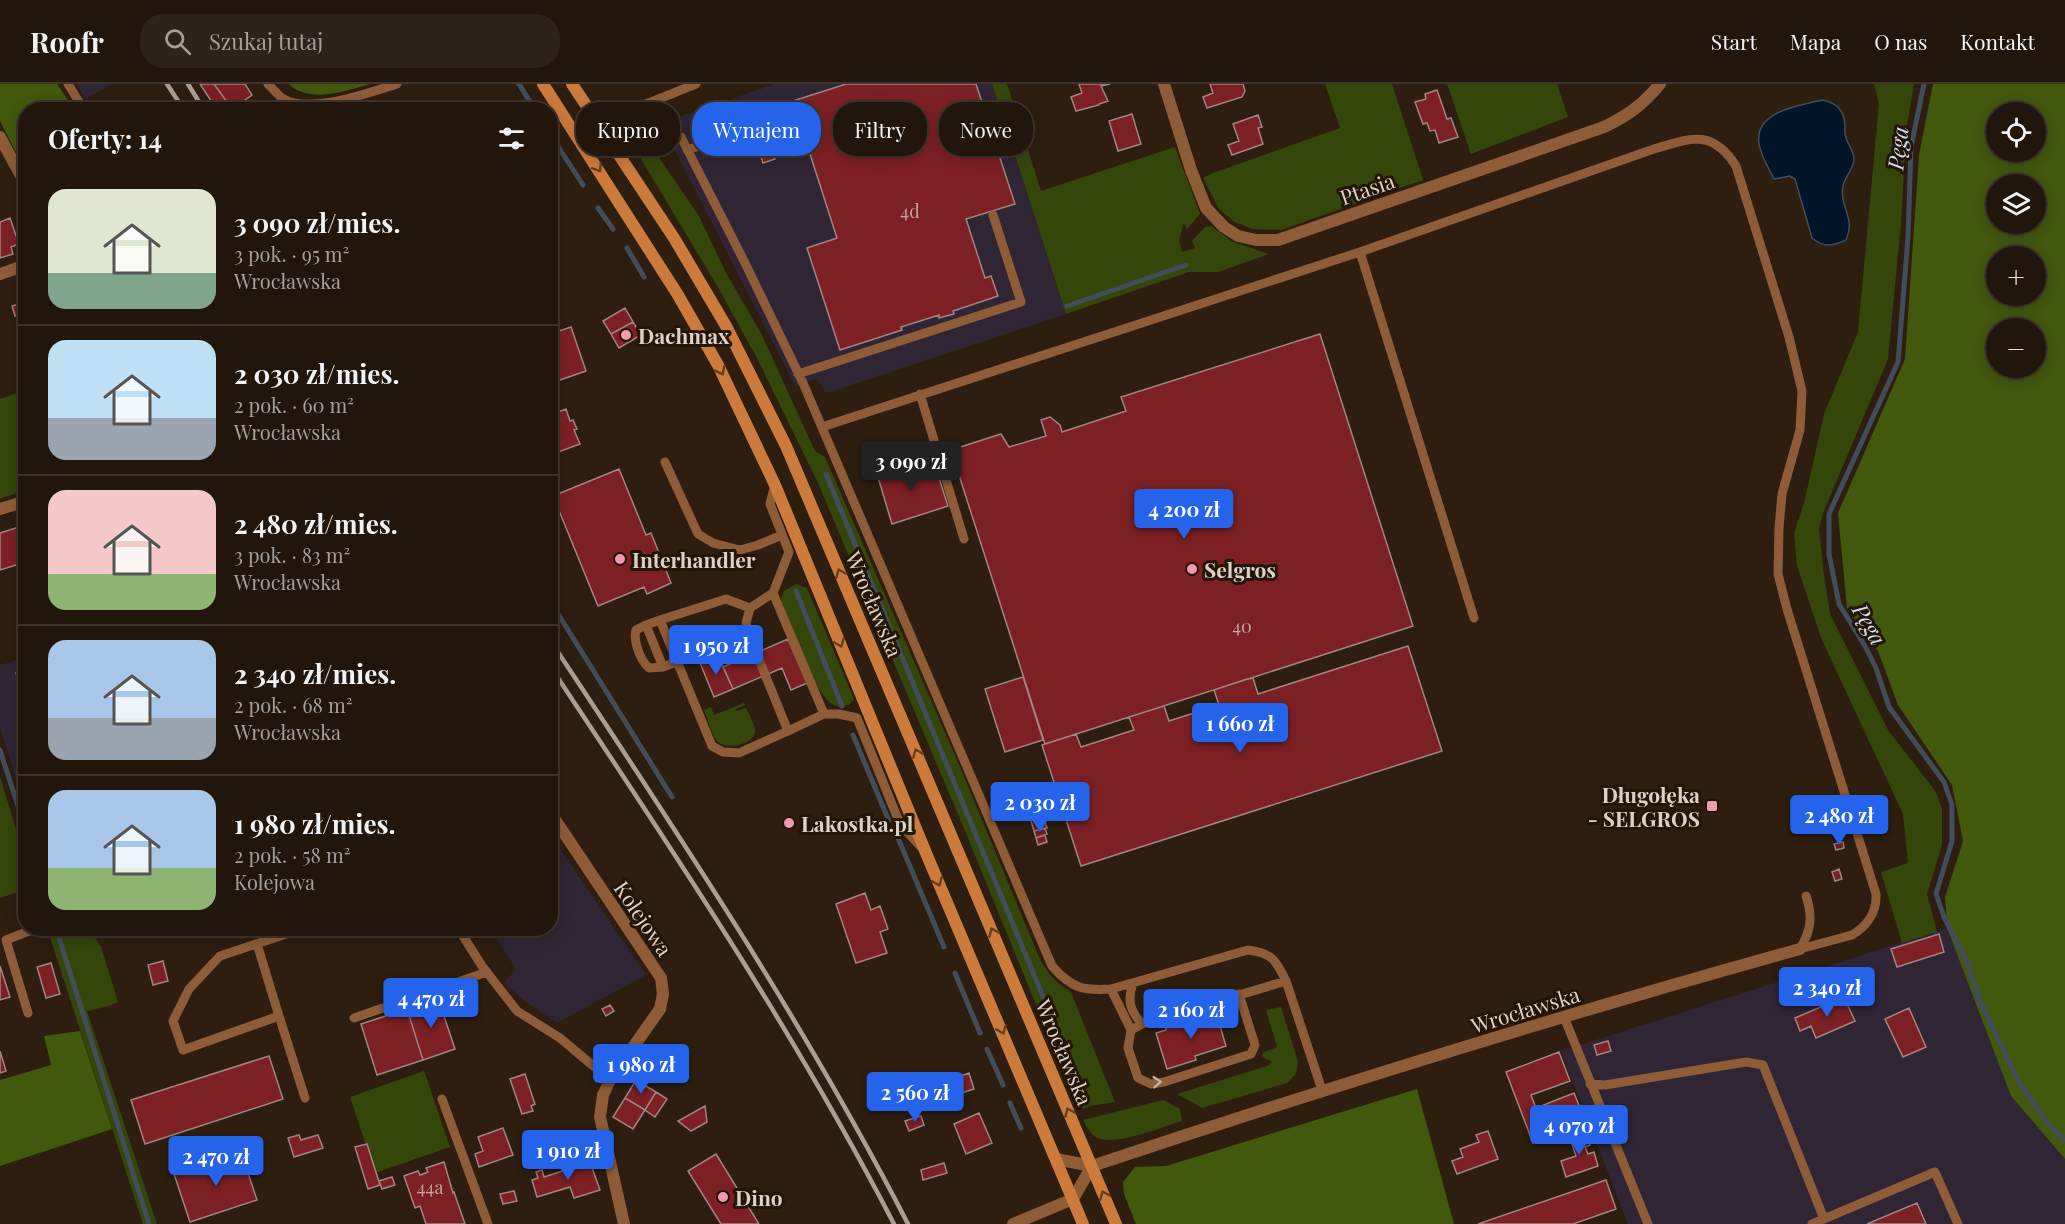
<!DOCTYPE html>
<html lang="pl">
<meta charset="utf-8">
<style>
:root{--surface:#22160c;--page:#2e231a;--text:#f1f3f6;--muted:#a29f9d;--line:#3f352d;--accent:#2563eb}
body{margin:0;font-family:"Playfair Display",serif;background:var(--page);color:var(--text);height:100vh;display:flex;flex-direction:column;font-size:22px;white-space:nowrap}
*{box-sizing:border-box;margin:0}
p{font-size:20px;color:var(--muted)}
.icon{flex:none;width:33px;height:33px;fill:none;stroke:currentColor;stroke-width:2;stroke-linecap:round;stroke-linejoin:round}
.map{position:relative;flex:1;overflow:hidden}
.details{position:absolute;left:18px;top:18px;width:540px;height:834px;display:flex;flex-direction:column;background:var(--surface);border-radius:24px;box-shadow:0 3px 15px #0003,0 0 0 2px var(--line)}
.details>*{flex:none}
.hud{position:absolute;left:576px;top:18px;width:570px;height:54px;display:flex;gap:12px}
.tools{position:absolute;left:1986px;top:18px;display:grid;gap:12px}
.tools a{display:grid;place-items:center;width:60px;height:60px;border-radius:50%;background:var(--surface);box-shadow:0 3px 15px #0003,0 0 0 2px var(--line);font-size:30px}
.price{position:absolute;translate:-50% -51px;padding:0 14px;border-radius:6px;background:var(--accent);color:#fff;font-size:20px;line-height:39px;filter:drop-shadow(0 2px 3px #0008)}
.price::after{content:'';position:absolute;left:50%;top:36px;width:18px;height:14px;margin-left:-9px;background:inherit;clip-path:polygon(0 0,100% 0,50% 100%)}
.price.on{background:#222;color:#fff}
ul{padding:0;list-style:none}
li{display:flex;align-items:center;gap:18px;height:150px;padding:0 30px}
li+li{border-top:2px solid var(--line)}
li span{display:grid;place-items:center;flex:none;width:168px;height:120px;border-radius:18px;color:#555}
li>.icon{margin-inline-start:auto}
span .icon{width:72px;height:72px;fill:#fffc;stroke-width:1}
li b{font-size:26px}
h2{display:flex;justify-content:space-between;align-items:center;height:72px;padding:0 30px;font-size:26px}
.chip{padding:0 21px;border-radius:24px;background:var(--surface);box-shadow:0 3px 15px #0003,0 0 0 2px var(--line);font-size:21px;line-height:54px}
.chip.on{background:var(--accent);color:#fff}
header{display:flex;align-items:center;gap:36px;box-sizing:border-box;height:84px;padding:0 30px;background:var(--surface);border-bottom:2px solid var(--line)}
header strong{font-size:28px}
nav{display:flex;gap:33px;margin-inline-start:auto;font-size:21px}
.search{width:420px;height:54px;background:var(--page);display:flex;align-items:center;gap:15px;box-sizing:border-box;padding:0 21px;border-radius:24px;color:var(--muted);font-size:22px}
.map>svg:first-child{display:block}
.industrial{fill:#302534}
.green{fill:#34460a}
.forest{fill:#42580d;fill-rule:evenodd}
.water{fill:#001529;stroke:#424d59;stroke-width:1.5}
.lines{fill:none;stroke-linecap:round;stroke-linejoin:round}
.stream{stroke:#424d59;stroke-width:5}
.building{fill:#7c2024;stroke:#a08482;stroke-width:1.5}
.lane{stroke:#8e5c37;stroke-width:9}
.street{stroke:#8e5c37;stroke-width:12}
.secondary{stroke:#cc7b3d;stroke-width:12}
.rail{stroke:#ab9e94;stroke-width:4.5}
.oneway{stroke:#673e1d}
.oneway2{stroke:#c5ae9c}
.poi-dot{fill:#f29aad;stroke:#241507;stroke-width:2}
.labels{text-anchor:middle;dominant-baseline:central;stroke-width:6;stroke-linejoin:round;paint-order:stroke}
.number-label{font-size:18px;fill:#c4a59f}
.street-label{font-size:21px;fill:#dcd1c8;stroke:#241507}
.poi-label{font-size:21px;font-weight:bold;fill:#dcd1c8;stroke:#241507;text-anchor:start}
.water-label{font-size:22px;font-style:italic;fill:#ccdef0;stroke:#241507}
</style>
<header>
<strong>Roofr</strong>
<div class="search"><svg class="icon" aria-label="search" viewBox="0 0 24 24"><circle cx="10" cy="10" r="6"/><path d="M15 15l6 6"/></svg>Szukaj tutaj</div>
<nav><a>Start</a><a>Mapa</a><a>O nas</a><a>Kontakt</a></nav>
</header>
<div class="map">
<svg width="2065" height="1140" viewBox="0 0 2065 1140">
<rect width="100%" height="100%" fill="#2e1e10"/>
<path class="industrial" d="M76,0H113L85,15Z
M775,0H992L1066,230L830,308L826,309L817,295L795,302L662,41L684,31Z
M25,574V724L0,643V581Z
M551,751L646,891L557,939L526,918L504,899L516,885L490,845L550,844Z
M1947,844L2011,1012L2065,1075V1140H1628L1561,967Z"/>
<path class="green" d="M992,0H1007L1041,107L1175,63L1200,130L1187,145L1184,139L1179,156L1182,168L1195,164L1192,157L1205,143L1211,142L1233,158L1269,170L1218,188H1189L1066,230Z
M1325,0H1392L1423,96L1281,146L1253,145L1234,138L1219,125L1203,94L1213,89L1340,44Z
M1447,0H1557L1568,33L1471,70Z
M1874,0H1914L1906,47L1901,139L1888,275L1824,427L1819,444L1824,491L1830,530L1888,646L1936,708L1942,725V761L1927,810L1937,848L1902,859L1881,788L1908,779L1903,730L1821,554L1797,482L1794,449L1804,419L1824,330L1858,248L1879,19Z
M637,46L649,59L699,132L726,189L761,249L815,367L825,373L960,683L1039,873C1047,889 1056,899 1071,908L1115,1018L1090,1022L1083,1025L1077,1021L965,747L818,399L758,276L719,205L635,65L629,53L632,47Z
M25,306V406L0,415V315Z
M796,500L807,504L854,615L849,621L839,623C833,621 828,618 824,612C807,589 792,543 781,515L784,507Z
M744,619L745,621L736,625L737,627L746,624C749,630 754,639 755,646C756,660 726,667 717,657C711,649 708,636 704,626L711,623L714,631Z
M0,693L25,773V806L0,814Z
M61,845H89L101,863L118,918L109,922L87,927L157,1140H143L48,847Z
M1281,923L1298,978L1296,990L1287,999L1202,1024L1177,1010L1267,982L1272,978L1262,972L1264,968L1277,963L1266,926Z
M424,987L450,1063L375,1089L350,1013Z
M1163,1016L1180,1025L1182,1037C1162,1043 1117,1062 1098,1054C1090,1050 1087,1044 1083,1036Z"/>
<path class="forest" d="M0,0H57L74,25L26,26L25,86L0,37Z
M289,0H370C346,7 309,20 289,0Z
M1933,0H2065V1075L2011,1012L1947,844L1945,813L1963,757L1952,701L1898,621L1878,567L1847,524L1838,429L1905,275L1919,71ZM1996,28H2036V68H1996ZM1996,100H2036V140H1996ZM2036,172V212H1996V172ZM1996,244H2036V284H1996Z
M80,947L112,1045L0,1082V996L51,981L44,952Z
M1417,1005L1454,1140H1136L1124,1110L1123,1098L1135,1083L1166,1082Z"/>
<path class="water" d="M1822,16C1835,18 1844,26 1845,41C1845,46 1844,50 1846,54C1849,62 1854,67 1854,76C1853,86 1845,92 1843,102C1839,122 1856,134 1846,156C1833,162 1824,164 1812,154L1795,95L1790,92L1774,95C1769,85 1761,72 1759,60C1754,27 1798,22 1822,16Z"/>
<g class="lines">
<path class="stream" d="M519,0L535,26
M1924,0L1911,63L1908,153L1898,278L1829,430V470L1839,520L1865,562L1876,584L1889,623L1944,698L1952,721V757L1936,810L1944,833L1967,878L1979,915L2020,1000L2049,1041L2065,1056
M550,50L583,101
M598,124L613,145
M627,164L644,193
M1067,222L1186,181
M826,390L1086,1016
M796,507L842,622
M550,517L672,713
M853,651L889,737
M0,666L26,747
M898,754L944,863
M56,844L149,1140
M955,889L980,949
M987,965L1003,1001
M1010,1019L1021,1044"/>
</g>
<path class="building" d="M200,0H214L232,25L243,17L248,26H217Z
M214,0H245L252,11L232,25Z
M846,0H976L1015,120L966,135L985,194L991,192L998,212L953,227L954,230L939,234V231L901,243L902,246L840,266L807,164L837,154L793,17Z
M1079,0H1110L1101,2L1108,17L1099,20V21L1076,27L1071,13L1082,9Z
M1210,0H1243L1245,7L1242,13L1207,24L1203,13L1213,9Z
M1437,6L1447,35L1451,34L1458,53L1439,59L1435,46L1430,47L1427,39L1423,40L1415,18L1426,15L1425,10Z
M1132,30L1141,60L1118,67L1109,37Z
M1258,31L1262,43L1258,44L1263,60L1232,71L1228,61L1239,57L1233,40Z
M771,63L775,75L763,79L759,66Z
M10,134L19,160L11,163L13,170L0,174V138Z
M554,198L559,209L550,212V199Z
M26,218V228L15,232L12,222Z
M625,224L633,238L611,250L603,237Z
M633,238L641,251L619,264L611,250Z
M571,243L586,287L560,296L550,268V250Z
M1320,250L1413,542L1045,660L951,366L1001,350L1009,363L1046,352L1041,336L1050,333L1060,341L1062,348L1126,327L1121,313Z
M550,268L560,296L550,300Z
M566,325L570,337L573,336L577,345L574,346L580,360L550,371V331Z
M919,377L924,392L937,388L948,422L892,440L877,390Z
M619,385L646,451L651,449L671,499L647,510L644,503L598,522L553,412Z
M25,441L26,478L0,486V449Z
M788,555L807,599L791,606L782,584L733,605L723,583Z
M1408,562L1442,667L1081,782L1042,661L1076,650L1081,663L1134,646L1129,633L1164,622L1169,637L1219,621L1214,606L1244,596L1253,594L1258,610Z
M718,571L733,605L714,613L700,579Z
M26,586V609L22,610L16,589Z
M1023,593L1043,656L1005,668L985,605Z
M26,667V684L23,685L17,670Z
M1034,703L1047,744L1034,747L1022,707Z
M1045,744L1047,750L1036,754L1034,747Z
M1045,751L1047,758L1038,761L1036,754Z
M1843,758L1844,764L1836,766L1834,760Z
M1839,785L1842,795L1835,797L1832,788Z
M865,809L871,826L880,822L888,845L880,848L887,869L856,879L836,820Z
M1939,850L1944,868L1897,883L1891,865Z
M163,877L168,897L153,901L148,881Z
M51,879L60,910L46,914L37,883Z
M0,882L10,913L0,916Z
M1844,913L1855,937L1816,954L1811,942L1800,947L1795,934Z
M438,914L455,965L423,976L407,925Z
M610,921L614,927L606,932L602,925Z
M1909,924L1926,963L1903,973L1885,935Z
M407,925L423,976L377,991L361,940Z
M1219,927L1225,941L1220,942L1226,962L1195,972L1196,976L1167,985L1156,949L1166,946V944L1173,942L1174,943L1213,931L1212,929Z
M1608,957L1611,967L1597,971L1594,961Z
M0,967L6,987L0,989Z
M1559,968L1570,997L1531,1011L1536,1024L1574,1009L1586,1039L1533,1059L1506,988Z
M269,972L283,1015L145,1060L131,1016Z
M969,989L974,1005L958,1010L953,995Z
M525,990L535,1020L531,1022L533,1027L522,1030L510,995Z
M636,996L656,1008L645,1026L625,1014Z
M656,1008L667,1015L655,1033L645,1026Z
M625,1014L645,1026L633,1045L613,1033Z
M705,1022L707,1038L691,1047L678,1037Z
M979,1029L992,1059L966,1070L954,1040Z
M921,1032L924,1041L909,1047L905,1037Z
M503,1044L513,1071L479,1083L475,1070L483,1067L478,1053Z
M1585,1046L1590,1061L1585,1063L1588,1070L1594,1068L1598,1082L1566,1093L1561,1077L1576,1072L1569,1052Z
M1488,1047L1498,1075L1457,1090L1452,1077L1463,1073L1460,1065L1479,1058L1476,1051Z
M299,1051L301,1056L318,1051L323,1064L294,1073L288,1054Z
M367,1060L380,1101L368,1105L355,1063Z
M241,1068L257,1116L190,1138L174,1090Z
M716,1070L759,1140H721L688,1087Z
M444,1078L453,1109L454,1108L465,1140H426L420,1122L415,1124L404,1092L418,1087L420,1091L428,1088L426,1084Z
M590,1078L600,1106L574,1114L570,1103L537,1113L532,1096L538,1094L536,1088L542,1086L544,1093Z
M944,1079L947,1089L923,1096L921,1086Z
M392,1093L395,1101L382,1105L379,1097Z
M1606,1096L1616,1125L1573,1140H1478Z
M514,1107L517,1117L503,1120L500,1110Z
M1917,1119L1926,1140H1867Z"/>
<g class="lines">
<path class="lane" d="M68,0L84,26
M268,0C272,4 277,10 282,14C308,31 368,9 397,0
M597,37L626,23L646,20L696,0
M681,53L745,179L803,299L1052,882C1071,904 1083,907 1111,905L1248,866C1272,869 1276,876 1286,897
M687,66L775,38
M1360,168L1474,534
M798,290L1021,218L993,131
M920,310L964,455
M822,343L1360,168L1651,66C1688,55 1711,43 1736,82L1789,253L1802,307L1800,346L1782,410L1779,444L1778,490L1787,525L1876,810C1877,828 1867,842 1852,851L1800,865
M665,378L698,450L713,459L740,466L758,461L782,451
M775,401L770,420L789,468L773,509L824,630H839L857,634L900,740L921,763
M773,509L750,524L746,539L749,551L788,647L824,630
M750,524L726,515L660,536L712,662L723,668L739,669L788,647
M660,536L646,541L663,583L676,578
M646,541L636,546C633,557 640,576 649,584L663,583
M458,844L482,882L517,927L560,954L610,996
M257,860L279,932L183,966L173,937L189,905L220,872L304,844
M1800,865C1811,847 1813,832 1806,812
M1133,899C1127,916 1130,927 1142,940
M1111,905L1131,946
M1239,910L1255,961L1251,970L1164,998L1151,1000L1138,994L1128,964L1131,946L1142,940L1286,897L1322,1006
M28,929L6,856L37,844
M279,932L305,1014
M1564,933L1648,1140
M354,934L487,888
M1590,1000L1605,1001L1746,978L1763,981L1824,1135
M442,1015L488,1140
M1812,1140L1935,1088L1958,1140"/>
<path class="street" d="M1164,0L1191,86L1206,124L1224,143L1238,152L1256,156H1278L1604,43C1629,31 1642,21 1660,0
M0,53L26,101
M0,190L26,181
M0,425L26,417
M550,728L661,894L663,910L660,925L610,996L603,1011L600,1033L624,1140
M1056,1075L1092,1082C1326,1004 1562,931 1800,865
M1013,1140L1073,1115L1092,1082"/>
<path class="secondary" d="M543,0L678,211L718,281L775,401L926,769L1083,1140
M572,0L674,154L726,242L786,362L1116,1140"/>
<path class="rail" d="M167,0L184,26
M188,0L204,26
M550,556C676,747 803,936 908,1140
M550,582C671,764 793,945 894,1140"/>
</g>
<defs><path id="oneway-chevron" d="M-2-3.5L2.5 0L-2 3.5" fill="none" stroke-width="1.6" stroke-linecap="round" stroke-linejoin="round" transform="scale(1.5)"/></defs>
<g class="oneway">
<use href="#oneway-chevron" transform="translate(598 84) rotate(58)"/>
<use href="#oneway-chevron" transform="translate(721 287) rotate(64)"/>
<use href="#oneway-chevron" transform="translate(840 489) rotate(-113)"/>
<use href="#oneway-chevron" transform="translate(840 559) rotate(68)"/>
<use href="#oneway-chevron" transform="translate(917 669) rotate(-113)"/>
<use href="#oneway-chevron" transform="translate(938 798) rotate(67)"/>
<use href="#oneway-chevron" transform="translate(993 848) rotate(-113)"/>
<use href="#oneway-chevron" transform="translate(1002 946) rotate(67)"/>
<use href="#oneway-chevron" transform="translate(1069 1028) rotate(-113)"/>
<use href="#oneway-chevron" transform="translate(1104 1111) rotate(-112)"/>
</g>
<use class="oneway2" href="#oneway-chevron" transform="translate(1157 998) rotate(-4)"/>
<g class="poi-dot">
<circle cx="626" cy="251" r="6"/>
<circle cx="620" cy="475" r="6"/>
<circle cx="1192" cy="485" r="6"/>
<rect x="1706" y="716" width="12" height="12" rx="3"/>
<circle cx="789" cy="739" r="6"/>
<circle cx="723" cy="1113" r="6"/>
</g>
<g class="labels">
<g class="number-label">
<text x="910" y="127">4d</text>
<text x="1242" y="542">40</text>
<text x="430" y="1103">44a</text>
</g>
<g class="street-label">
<text transform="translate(1367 104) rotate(-19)">Ptasia</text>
<text transform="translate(875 520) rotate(67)">Wrocławska</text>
<text transform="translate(644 834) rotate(56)">Kolejowa</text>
<text transform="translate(1525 925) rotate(-17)">Wrocławska</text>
<text transform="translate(1065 968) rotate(67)">Wrocławska</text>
</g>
<g class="poi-label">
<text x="638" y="251">Dachmax</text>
<text x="632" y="475">Interhandler</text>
<text x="1204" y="485">Selgros</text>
<text x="1700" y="710" text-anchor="end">Długołęka<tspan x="1700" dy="24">- SELGROS</tspan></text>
<text x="801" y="739">Lakostka.pl</text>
<text x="735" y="1113">Dino</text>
</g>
<g class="water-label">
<text transform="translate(1897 64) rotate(-83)">Pęga</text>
<text transform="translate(1870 540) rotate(60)">Pęga</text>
</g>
</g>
</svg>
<div class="tools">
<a><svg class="icon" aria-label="locate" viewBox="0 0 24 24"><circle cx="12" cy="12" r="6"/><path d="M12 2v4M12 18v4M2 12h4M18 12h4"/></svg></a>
<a><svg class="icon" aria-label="layers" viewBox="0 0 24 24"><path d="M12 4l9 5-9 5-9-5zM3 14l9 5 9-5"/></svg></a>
<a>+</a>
<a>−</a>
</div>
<b class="price on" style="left:911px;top:408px">3 090 zł</b>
<b class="price" style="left:1184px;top:456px">4 200 zł</b>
<b class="price" style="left:716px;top:592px">1 950 zł</b>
<b class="price" style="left:1240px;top:670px">1 660 zł</b>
<b class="price" style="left:1040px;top:749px">2 030 zł</b>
<b class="price" style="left:1839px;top:762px">2 480 zł</b>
<b class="price" style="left:1827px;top:934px">2 340 zł</b>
<b class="price" style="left:431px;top:945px">4 470 zł</b>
<b class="price" style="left:1191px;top:956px">2 160 zł</b>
<b class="price" style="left:641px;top:1011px">1 980 zł</b>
<b class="price" style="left:915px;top:1039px">2 560 zł</b>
<b class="price" style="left:1579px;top:1072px">4 070 zł</b>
<b class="price" style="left:568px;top:1097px">1 910 zł</b>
<b class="price" style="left:216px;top:1103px">2 470 zł</b>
<div class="hud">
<a class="chip">Kupno</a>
<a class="chip on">Wynajem</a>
<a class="chip">Filtry</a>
<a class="chip">Nowe</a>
</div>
<section class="details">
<h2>Oferty: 14<svg class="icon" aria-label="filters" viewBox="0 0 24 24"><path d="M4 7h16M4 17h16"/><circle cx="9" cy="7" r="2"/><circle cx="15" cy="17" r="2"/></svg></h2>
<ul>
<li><span style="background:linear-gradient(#dfe7d0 70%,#7fa58c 0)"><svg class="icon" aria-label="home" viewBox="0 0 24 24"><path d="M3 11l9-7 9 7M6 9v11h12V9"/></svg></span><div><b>3 090 zł/mies.</b><p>3 pok. · 95 m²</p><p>Wrocławska</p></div></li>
<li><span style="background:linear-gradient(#bfe0f5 65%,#9aa5b1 0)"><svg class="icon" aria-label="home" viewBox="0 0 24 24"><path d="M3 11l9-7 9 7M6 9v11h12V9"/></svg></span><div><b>2 030 zł/mies.</b><p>2 pok. · 60 m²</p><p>Wrocławska</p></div></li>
<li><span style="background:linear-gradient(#f6c9c9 70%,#8fb573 0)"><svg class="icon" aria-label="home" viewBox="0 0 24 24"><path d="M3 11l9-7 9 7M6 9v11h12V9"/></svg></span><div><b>2 480 zł/mies.</b><p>3 pok. · 83 m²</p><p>Wrocławska</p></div></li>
<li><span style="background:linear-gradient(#a9c7e8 65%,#9aa5b1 0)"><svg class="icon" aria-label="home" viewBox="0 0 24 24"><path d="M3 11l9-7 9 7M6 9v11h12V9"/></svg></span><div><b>2 340 zł/mies.</b><p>2 pok. · 68 m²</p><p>Wrocławska</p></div></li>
<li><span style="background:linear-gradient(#a9c7e8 65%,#8fb573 0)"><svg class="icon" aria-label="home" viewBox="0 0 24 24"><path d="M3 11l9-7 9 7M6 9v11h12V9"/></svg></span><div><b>1 980 zł/mies.</b><p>2 pok. · 58 m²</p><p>Kolejowa</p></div></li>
</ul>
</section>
</div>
